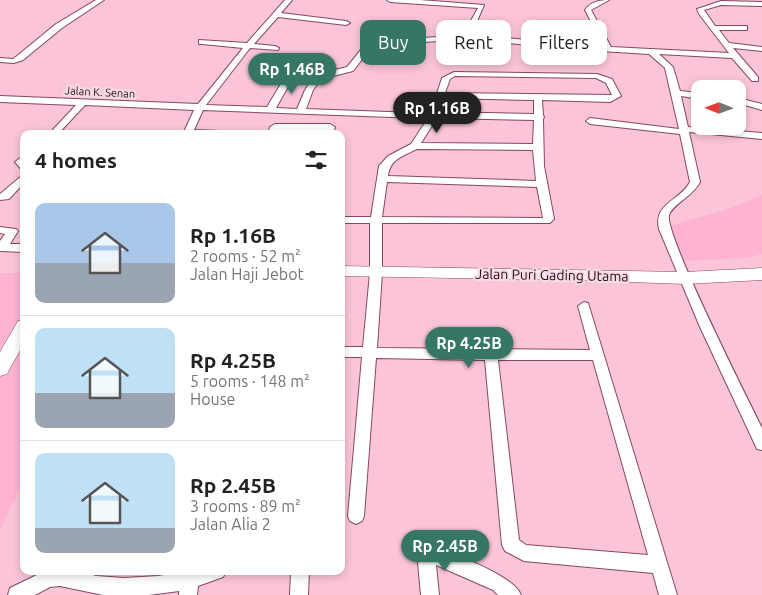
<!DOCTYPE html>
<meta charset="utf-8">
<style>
:root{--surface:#fff;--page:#f6f6f6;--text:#222;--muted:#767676;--line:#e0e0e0;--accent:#367664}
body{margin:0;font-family:Ubuntu,sans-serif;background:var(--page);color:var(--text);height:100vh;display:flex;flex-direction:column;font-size:19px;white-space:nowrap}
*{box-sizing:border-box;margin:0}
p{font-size:16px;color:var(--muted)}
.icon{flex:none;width:28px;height:28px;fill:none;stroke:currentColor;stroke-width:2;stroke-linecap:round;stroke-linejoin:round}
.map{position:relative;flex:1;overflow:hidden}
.side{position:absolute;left:20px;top:130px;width:325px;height:445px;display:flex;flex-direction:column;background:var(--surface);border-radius:10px;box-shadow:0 2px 8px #0003}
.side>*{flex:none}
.hud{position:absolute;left:360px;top:20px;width:326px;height:45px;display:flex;gap:10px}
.needle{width:32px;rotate:271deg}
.controls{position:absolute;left:691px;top:80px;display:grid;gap:10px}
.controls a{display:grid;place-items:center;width:55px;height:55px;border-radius:10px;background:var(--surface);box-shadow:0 2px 8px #0003;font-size:25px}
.price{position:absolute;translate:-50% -42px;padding:0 11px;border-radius:18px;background:var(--accent);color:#fff;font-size:16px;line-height:32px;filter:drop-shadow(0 1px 2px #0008)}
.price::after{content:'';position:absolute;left:50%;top:30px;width:15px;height:11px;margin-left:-8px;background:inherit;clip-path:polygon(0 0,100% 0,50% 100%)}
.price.on{background:#222;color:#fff}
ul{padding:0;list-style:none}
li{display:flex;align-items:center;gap:15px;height:125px;padding:0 15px}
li+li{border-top:1px solid var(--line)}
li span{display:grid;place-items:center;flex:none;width:140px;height:100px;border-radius:10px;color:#555}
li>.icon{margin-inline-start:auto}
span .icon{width:60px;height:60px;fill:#fffc;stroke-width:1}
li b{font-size:21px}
h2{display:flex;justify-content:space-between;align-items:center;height:60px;padding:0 15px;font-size:21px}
.tag{padding:0 18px;border-radius:10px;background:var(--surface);box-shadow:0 2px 8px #0003;font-size:18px;line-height:45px}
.tag.on{background:var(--accent);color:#fff}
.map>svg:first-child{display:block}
.built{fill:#feb3d2}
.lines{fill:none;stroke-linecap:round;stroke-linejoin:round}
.street-casing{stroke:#834963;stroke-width:2}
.secondary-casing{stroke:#834963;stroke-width:1}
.street{fill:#fff;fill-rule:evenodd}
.secondary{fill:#fff;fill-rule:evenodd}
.labels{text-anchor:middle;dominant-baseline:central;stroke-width:4.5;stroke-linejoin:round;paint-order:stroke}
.far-street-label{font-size:11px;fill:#240d18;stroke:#f6dae5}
.street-label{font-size:14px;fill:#240d18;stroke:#f6dae5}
</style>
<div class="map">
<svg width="762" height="595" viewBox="0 0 762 595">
<rect width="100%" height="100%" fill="#fbc4d9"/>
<path class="built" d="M762,195V254L746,258L682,261L668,226L725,210Z
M0,273H24V479L0,530Z"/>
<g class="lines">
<defs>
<path id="street" d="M96,0H104L62,28L23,60L14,63L0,62V58L13,59L17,56L56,24Z
M285,0H292L281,13L346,21L350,23L346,25L278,17L254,44L275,46L279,48L278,50L250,48L206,105L267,107L291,67L295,65L299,67L276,108L297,109L305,90L315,75L347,67L368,41L377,34L424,38L463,35L478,8L390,2L387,0H420L484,5L471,35L604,47L585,10C590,2 600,0 609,0L591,10L611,47L729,53L699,14L697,9L721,1L762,2V6L721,5L704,10L715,26H747V30H719L729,43L762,47V51L733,48L758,77V81H752L732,58L659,54L673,67L680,91L700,93V99L681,96L688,127L762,133V139L689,132L700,182C693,196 673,204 669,215C664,234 748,399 762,428V450L757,449L700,327L659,229C653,203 680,201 690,182L680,134L590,124L586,121L590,118L679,129L665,68L649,54L568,49L466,39L424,42L381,38L374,44L353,71L321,79L313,90L306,109L416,113L420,116L419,118L203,110L194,130L220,131L224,134H183L194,110L85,105L58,134H49L76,105L0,102V96L198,104L243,48L202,44H199V40L247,43Z
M454,72L597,74L612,79L621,96L610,102L542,100L543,115L544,117L543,119L544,166L554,219L550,223H382V273L377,348L590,350L578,306L584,302L588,303L677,595H659L653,573L524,561L505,551L502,545L485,360L376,358L364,516L362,521L356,524L350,521L348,516L362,357H341V347H363L370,273V223H341V217H371L379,166L388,156L411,144L430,115L442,78ZM455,76L596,78L606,83L612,95L445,93L450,79ZM443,98L534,100V114L438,112ZM437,118L534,120L533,144L421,143ZM417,149L533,150L536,181L388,176C390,159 403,156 417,149ZM387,182L537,187L543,218L382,217ZM498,360H593L648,555L526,545L519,540Z
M738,98L762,104V110L738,103Z
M275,124H330L335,127L333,134H323L325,130H279L278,134H268L270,127Z
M24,155V170L21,169L15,162Z
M24,174V183L9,199L0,200V194Z
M0,227L16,229L18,231L10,244H24V252L0,251V241L5,234L0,233Z
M426,544C448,552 513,574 521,595H498L493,590L436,565L439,595H421L417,552L420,546Z
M45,571H80L96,576L124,578L158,576L187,571H226L223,577L198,586L197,595H179V591L149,595H103L60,586L50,587L35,595H8L10,588Z
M291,571H309L308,595H290Z"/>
<path id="secondary" d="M341,266L685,272L762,268V280L685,284L573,280L341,276Z
M24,320V343L7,374L0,376V352L18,321Z"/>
</defs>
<use href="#street" class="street-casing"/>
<use href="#secondary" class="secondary-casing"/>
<use href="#street" class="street"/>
<use href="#secondary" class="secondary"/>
</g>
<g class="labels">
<g class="far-street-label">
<text transform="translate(100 92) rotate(3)">Jalan K. Senan</text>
</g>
<g class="street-label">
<text transform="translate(552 275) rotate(1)">Jalan Puri Gading Utama</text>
</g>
</g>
</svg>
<div class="controls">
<a><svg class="needle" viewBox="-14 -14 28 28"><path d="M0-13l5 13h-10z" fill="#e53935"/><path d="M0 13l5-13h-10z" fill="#767676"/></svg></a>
</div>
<b class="price" style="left:292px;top:95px">Rp 1.46B</b>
<b class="price on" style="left:437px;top:134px">Rp 1.16B</b>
<b class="price" style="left:469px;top:369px">Rp 4.25B</b>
<b class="price" style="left:445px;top:572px">Rp 2.45B</b>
<div class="hud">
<a class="tag on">Buy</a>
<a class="tag">Rent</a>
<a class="tag">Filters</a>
</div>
<section class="side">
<h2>4 homes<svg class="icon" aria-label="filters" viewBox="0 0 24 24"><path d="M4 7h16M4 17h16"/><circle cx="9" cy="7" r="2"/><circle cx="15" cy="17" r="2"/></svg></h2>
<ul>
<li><span style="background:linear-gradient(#a9c7e8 60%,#9aa5b1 0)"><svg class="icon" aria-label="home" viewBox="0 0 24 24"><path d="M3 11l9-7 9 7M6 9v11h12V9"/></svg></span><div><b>Rp 1.16B</b><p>2 rooms · 52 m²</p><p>Jalan Haji Jebot</p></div></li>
<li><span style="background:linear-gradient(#bfe0f5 65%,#9aa5b1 0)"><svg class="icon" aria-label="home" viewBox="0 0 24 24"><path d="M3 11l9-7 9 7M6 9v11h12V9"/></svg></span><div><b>Rp 4.25B</b><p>5 rooms · 148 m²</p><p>House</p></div></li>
<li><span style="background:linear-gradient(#bfe0f5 75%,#9aa5b1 0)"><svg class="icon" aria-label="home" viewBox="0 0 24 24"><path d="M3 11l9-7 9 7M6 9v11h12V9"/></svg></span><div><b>Rp 2.45B</b><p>3 rooms · 89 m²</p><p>Jalan Alia 2</p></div></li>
</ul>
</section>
</div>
